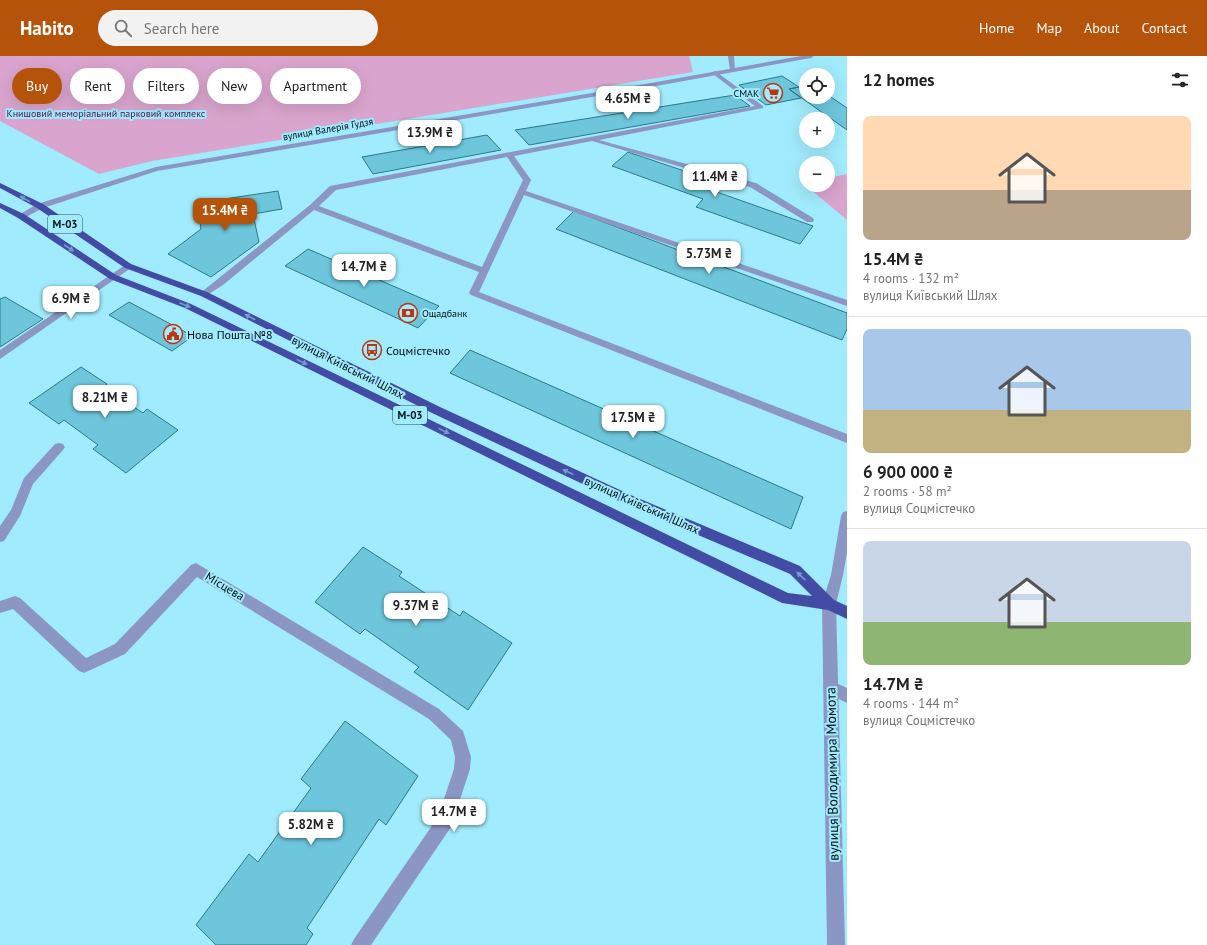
<!DOCTYPE html>
<meta charset="utf-8">
<style>
:root{--surface:#fff;--page:#f2f2f2;--text:#222;--muted:#767676;--line:#e0e0e0;--accent:#b45309}
body{margin:0;font-family:"PT Sans",sans-serif;background:var(--page);color:var(--text);height:100vh;display:flex;flex-direction:column;font-size:15px;white-space:nowrap}
*{box-sizing:border-box;margin:0}
p{font-size:13px;color:var(--muted)}
.icon{flex:none;width:22px;height:22px;fill:none;stroke:currentColor;stroke-width:2;stroke-linecap:round;stroke-linejoin:round}
.map{position:relative;flex:1;overflow:hidden}
.sheet{display:flex;flex-direction:column;background:var(--surface);width:360px}
.sheet>*{flex:none}
.guide{position:absolute;left:12px;top:12px;width:380px;height:36px;display:flex;gap:8px}
.controls{position:absolute;left:799px;top:12px;display:grid;gap:8px}
.controls a{display:grid;place-items:center;width:36px;height:36px;border-radius:50%;background:var(--surface);box-shadow:0 4px 16px #0002;font-size:20px}
.price{position:absolute;translate:-50% -34px;padding:0 9px;border-radius:8px;background:#fff;color:#222;font-size:13px;line-height:26px;filter:drop-shadow(0 1px 2px #0008)}
.price::after{content:'';position:absolute;left:50%;top:24px;width:12px;height:9px;margin-left:-6px;background:inherit;clip-path:polygon(0 0,100% 0,50% 100%)}
.price.current{background:var(--accent);color:#fff}
ul{padding:0;list-style:none}
li{display:grid;align-content:center;gap:8px;height:212px;padding:0 16px}
li+li{border-top:1px solid var(--line)}
li span{display:grid;place-items:center;height:124px;border-radius:8px;color:#555}
li>.icon{margin-inline-start:auto}
span .icon{width:72px;height:72px;fill:#fffc;stroke-width:1}
li b{font-size:17px}
h2{display:flex;justify-content:space-between;align-items:center;height:48px;padding:0 16px;font-size:17px}
.tag{padding:0 14px;border-radius:18px;background:var(--surface);box-shadow:0 4px 16px #0002;font-size:14px;line-height:36px}
.tag.current{background:var(--accent);color:#fff}
header{display:flex;align-items:center;gap:24px;box-sizing:border-box;height:56px;padding:0 20px;background:var(--accent);color:#fff}
header strong{font-size:19px}
nav{display:flex;gap:22px;margin-inline-start:auto;font-size:14px}
.search{width:280px;height:36px;background:var(--page);display:flex;align-items:center;gap:10px;box-sizing:border-box;padding:0 14px;border-radius:22px;color:var(--muted);font-size:15px}
main{display:flex;flex:1;min-height:0}
.map>svg:first-child{display:block}
.green{fill:#d9a4cd}
.building{fill:#6dc6db;stroke:#2d798a}
.lines{fill:none;stroke-linecap:round;stroke-linejoin:round}
.service{fill:#8c96c4;fill-rule:evenodd}
.minor{fill:#8c96c4;fill-rule:evenodd}
.tertiary{fill:#8c96c4;fill-rule:evenodd}
.trunk{fill:#424ca4;fill-rule:evenodd}
.oneway{fill:#719cd0}
.labels{text-anchor:middle;dominant-baseline:central;stroke-width:4;stroke-linejoin:round;paint-order:stroke}
.far-poi-label{font-size:10px;fill:#000f14;stroke:#a0ebfd;text-anchor:end}
.far-park-label{font-size:10px;fill:#57134d;stroke:#a0ebfd}
.far-street-label{font-size:10px;fill:#000f14;stroke:#a0ebfd}
.shield{fill:#a0ebfd;stroke:#30515a;stroke-width:1}
.shield-label{font-size:11px;font-weight:bold;fill:#000f14}
.poi-label{font-size:12px;fill:#000f14;stroke:#a0ebfd;text-anchor:start}
.street-label{font-size:12px;fill:#000f14;stroke:#a0ebfd}
.near-street-label{font-size:14px;fill:#000f14;stroke:#a0ebfd}
</style>
<header>
<strong>Habito</strong>
<div class="search"><svg class="icon" aria-label="search" viewBox="0 0 24 24"><circle cx="10" cy="10" r="6"/><path d="M15 15l6 6"/></svg>Search here</div>
<nav><a>Home</a><a>Map</a><a>About</a><a>Contact</a></nav>
</header>
<main>
<div class="map">
<svg width="847" height="889" viewBox="0 0 847 889">
<rect width="100%" height="100%" fill="#a0ebfd"/>
<path class="green" d="M0,0H689L693,16L152,105L99,118L0,65Z
M847,118V164L803,127L806,126V129H828V122Z"/>
<path class="building" d="M782,20L799,31L789,33L801,42L766,49L739,29Z
M806,30V41H828V39L847,52V74L789,33Z
M735,39L750,50L529,89L515,74Z
M487,79L501,94L373,118L362,101Z
M628,96L720,127L714,135L813,170L800,188L696,151L703,143L612,110Z
M278,135L282,153L253,158L259,186L211,221L168,198L201,173L197,147Z
M574,155L847,257V273L842,284L556,173Z
M308,193L439,250L418,272L285,210Z
M5,241L43,263L0,291V243Z
M129,246L193,280L172,295L109,259Z
M470,294L803,441L791,473L450,317Z
M81,311L107,328L103,331L143,357L147,353L178,374L126,417L93,393L98,389L64,364L59,368L29,347Z
M363,491L402,516L399,520L460,560L463,555L512,587L468,654L414,616L419,611L365,573L360,578L315,546Z
M345,665L418,720L386,769L379,763L307,872L313,878L306,889H216L196,869L249,798L258,806L311,732L301,723Z"/>
<g class="lines">
<path class="service" d="M728,0H734L735,15L730,14Z
M715,15L763,50V52L599,84L756,127L813,162L814,164L813,166H807L750,131L592,85L514,100L531,124L526,135L847,244V250L524,139L479,236L847,378V387L471,239L469,237L479,216L314,154L223,229L204,241L199,238L310,149L330,130L755,50L713,18V16ZM507,101L523,124L482,211L319,150L336,134Z
M59,387L63,388L65,391L63,394L33,428L20,460L4,485L0,486V470L11,454L24,422L55,388Z
M847,455V497L843,519L836,548L834,552L829,554L824,552L822,548L831,519L841,460L843,456Z
M196,507L439,653L441,658L439,663L434,665L429,663L197,521L125,598L84,617L79,615L13,553L0,557V545L15,540L20,542L86,602L115,588L191,509Z
M830,624L847,632V647L825,636L823,631L825,626Z"/>
<path class="minor" d="M128,207L131,208L132,210L131,212L0,303V294Z
M434,651L439,653L463,675L471,701L470,713L451,771L371,889H351L354,883L438,761L454,713L455,701L451,684L429,663L427,658L429,653Z"/>
<path class="tertiary" d="M801,0H814L811,2L645,32L157,115L43,152L24,162H18L17,160L37,148L156,111L645,28Z
M829,542L834,544L836,548L845,889H827L822,548L824,544Z"/>
<path class="trunk" d="M0,127L43,148L131,208L207,236L440,351L633,440L800,510L834,544L847,550V563L828,554L782,547L185,252L110,223L18,162L0,152V147L24,158L116,219L191,248L788,537L812,540L790,518L625,448L432,357L201,240L125,212L37,152L0,132Z"/>
</g>
<defs><path id="oneway-solid" d="M-6-.8H1V-3.2L6.5 0L1 3.2V.8H-6Z"/></defs>
<g class="oneway">
<use href="#oneway-solid" transform="translate(25 143) rotate(-151)"/>
<use href="#oneway-solid" transform="translate(69 192) rotate(33)"/>
<use href="#oneway-solid" transform="translate(185 249) rotate(23)"/>
<use href="#oneway-solid" transform="translate(250 261) rotate(-153)"/>
<use href="#oneway-solid" transform="translate(302 306) rotate(26)"/>
<use href="#oneway-solid" transform="translate(444 375) rotate(26)"/>
<use href="#oneway-solid" transform="translate(568 416) rotate(-155)"/>
<use href="#oneway-solid" transform="translate(801 520) rotate(-136)"/>
</g>
<defs>
<symbol id="supermarket-ring" viewBox="-11 -11 22 22"><circle r="9.5" fill="#a0ebfd" stroke="#be340f" stroke-width="1.5"/><path d="M-6-5.5h2.5l.6 2H6L4.5 2H-2.5L-4.4-4H-6ZM-1.5 3.2a1.3 1.3 0 1 0 .1 0ZM3 3.2a1.3 1.3 0 1 0 .1 0Z" fill="#be340f"/></symbol>
<symbol id="bank-ring" viewBox="-11 -11 22 22"><circle r="9.5" fill="#a0ebfd" stroke="#be340f" stroke-width="1.5"/><path d="M-6-4H6V4H-6ZM0-2.3a2.3 2.3 0 1 0 0 4.6a2.3 2.3 0 1 0 0-4.6Z" fill="#be340f"/></symbol>
<symbol id="civic-ring" viewBox="-11 -11 22 22"><circle r="9.5" fill="#a0ebfd" stroke="#be340f" stroke-width="1.5"/><path d="M-.6-6.5H3V-4.5H.6V-3L4-1V1h2V6H-6V1h2V-1L-.6-3ZM-1.2 2.5V6h2.4V2.5Z" fill="#be340f"/></symbol>
<symbol id="bus-ring" viewBox="-11 -11 22 22"><circle r="9.5" fill="#a0ebfd" stroke="#be340f" stroke-width="1.5"/><path d="M-5-6H5V4H4V6H2V4H-2V6H-4V4H-5ZM-3.5-4V0h7V-4ZM-3.5 1.2v1.5H-2V1.2ZM2 1.2v1.5H3.5V1.2Z" fill="#be340f"/></symbol>
</defs>
<g fill-rule="evenodd">
<use href="#supermarket-ring" x="762" y="26" width="22" height="22"/>
<use href="#bank-ring" x="397" y="246" width="22" height="22"/>
<use href="#civic-ring" x="162" y="267" width="22" height="22"/>
<use href="#bus-ring" x="361" y="283" width="22" height="22"/>
</g>
<g class="labels">
<g class="far-poi-label">
<text x="759" y="37">СМАК</text>
<text x="422" y="257" text-anchor="start">Ощадбанк</text>
</g>
<g class="far-park-label">
<text x="106" y="57">Книшовий меморіальний парковий комплекс</text>
</g>
<g class="far-street-label">
<text transform="translate(328 73) rotate(-10)">вулиця Валерія Гудзя</text>
</g>
<g class="shield">
<rect x="48" y="159" width="34" height="18" rx="3"/>
<rect x="393" y="350" width="34" height="18" rx="3"/>
</g>
<g class="shield-label">
<text x="65" y="168">М-03</text>
<text x="410" y="359">М-03</text>
</g>
<g class="poi-label">
<text x="187" y="278">Нова Пошта №8</text>
<text x="386" y="294">Соцмістечко</text>
</g>
<g class="street-label">
<text transform="translate(348 311) rotate(27)">вулиця Київський Шлях</text>
<text transform="translate(642 449) rotate(24)">вулиця Київський Шлях</text>
<text transform="translate(225 530) rotate(31)">Місцева</text>
</g>
<g class="near-street-label">
<text transform="translate(832 718) rotate(-91)">вулиця Володимира Момота</text>
</g>
</g>
</svg>
<div class="controls">
<a><svg class="icon" aria-label="locate" viewBox="0 0 24 24"><circle cx="12" cy="12" r="6"/><path d="M12 2v4M12 18v4M2 12h4M18 12h4"/></svg></a>
<a>+</a>
<a>−</a>
</div>
<b class="price" style="left:628px;top:64px">4.65M ₴</b>
<b class="price" style="left:430px;top:98px">13.9M ₴</b>
<b class="price" style="left:715px;top:142px">11.4M ₴</b>
<b class="price current" style="left:225px;top:176px">15.4M ₴</b>
<b class="price" style="left:709px;top:219px">5.73M ₴</b>
<b class="price" style="left:364px;top:232px">14.7M ₴</b>
<b class="price" style="left:71px;top:264px">6.9M ₴</b>
<b class="price" style="left:105px;top:363px">8.21M ₴</b>
<b class="price" style="left:633px;top:383px">17.5M ₴</b>
<b class="price" style="left:416px;top:571px">9.37M ₴</b>
<b class="price" style="left:454px;top:777px">14.7M ₴</b>
<b class="price" style="left:311px;top:790px">5.82M ₴</b>
<div class="guide">
<a class="tag current">Buy</a>
<a class="tag">Rent</a>
<a class="tag">Filters</a>
<a class="tag">New</a>
<a class="tag">Apartment</a>
</div>
</div>
<section class="sheet">
<h2>12 homes<svg class="icon" aria-label="filters" viewBox="0 0 24 24"><path d="M4 7h16M4 17h16"/><circle cx="9" cy="7" r="2"/><circle cx="15" cy="17" r="2"/></svg></h2>
<ul>
<li><span style="background:linear-gradient(#ffd9b3 60%,#b9a48a 0)"><svg class="icon" aria-label="home" viewBox="0 0 24 24"><path d="M3 11l9-7 9 7M6 9v11h12V9"/></svg></span><div><b>15.4M ₴</b><p>4 rooms · 132 m²</p><p>вулиця Київський Шлях</p></div></li>
<li><span style="background:linear-gradient(#a9c7e8 65%,#c2b280 0)"><svg class="icon" aria-label="home" viewBox="0 0 24 24"><path d="M3 11l9-7 9 7M6 9v11h12V9"/></svg></span><div><b>6 900 000 ₴</b><p>2 rooms · 58 m²</p><p>вулиця Соцмістечко</p></div></li>
<li><span style="background:linear-gradient(#c9d6e8 65%,#8fb573 0)"><svg class="icon" aria-label="home" viewBox="0 0 24 24"><path d="M3 11l9-7 9 7M6 9v11h12V9"/></svg></span><div><b>14.7M ₴</b><p>4 rooms · 144 m²</p><p>вулиця Соцмістечко</p></div></li>
</ul>
</section>
</main>
